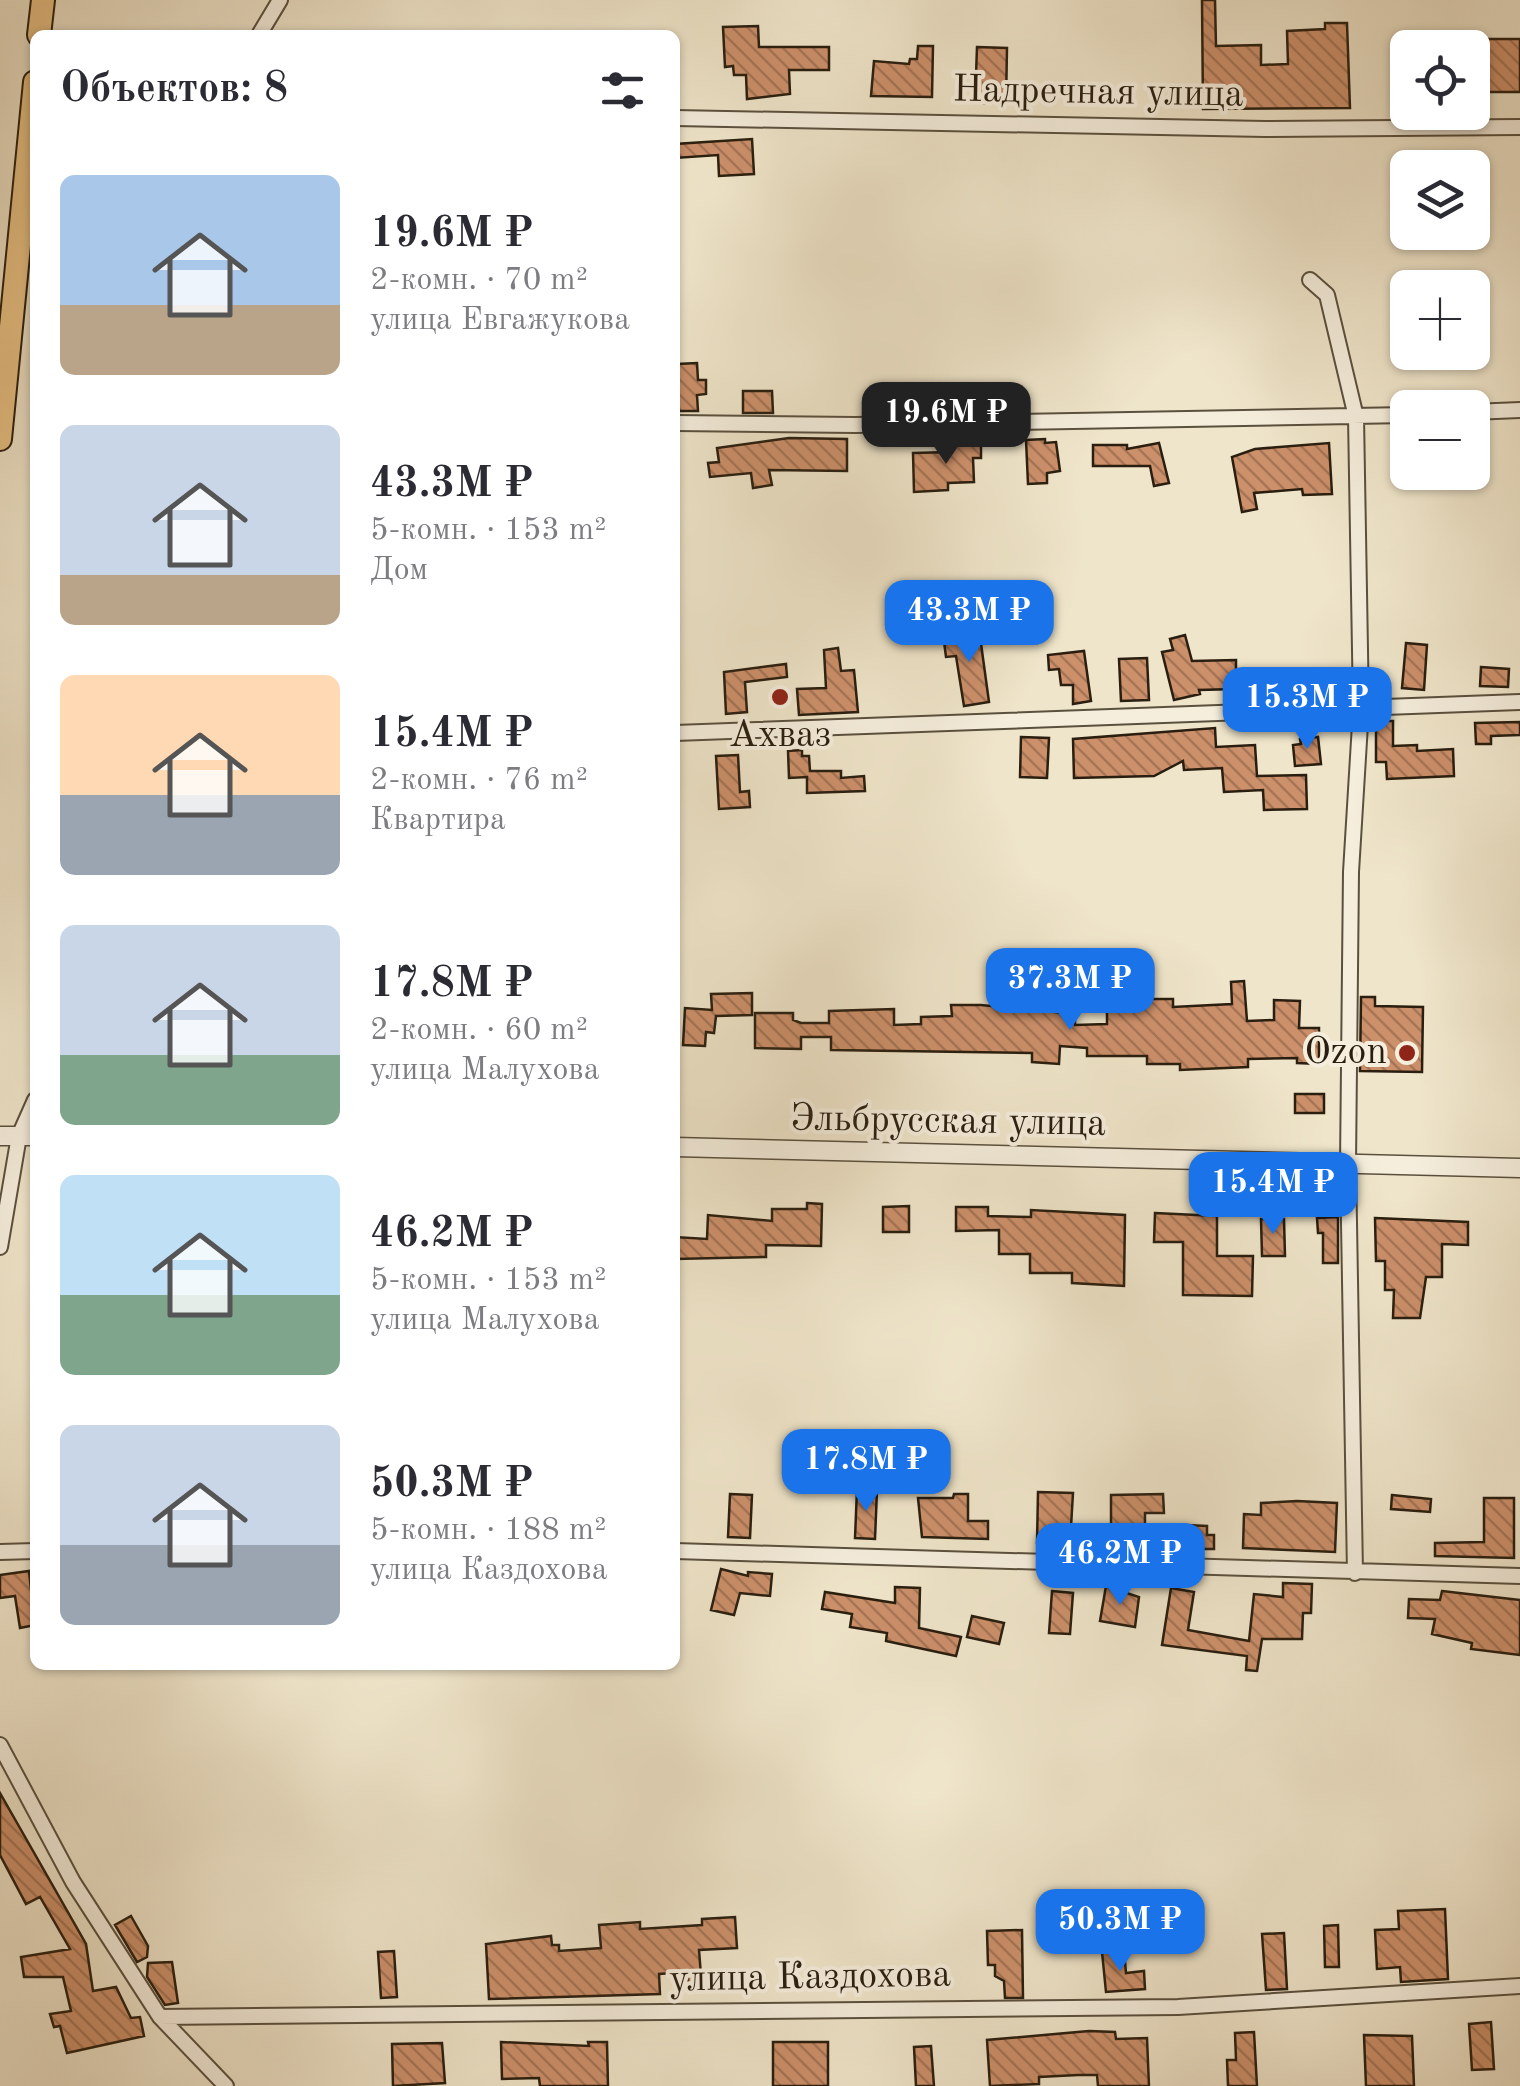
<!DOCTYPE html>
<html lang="ru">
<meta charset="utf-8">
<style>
:root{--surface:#fff;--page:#f7f7f7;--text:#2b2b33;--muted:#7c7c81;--accent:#1a73e8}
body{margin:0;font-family:"Old Standard TT",serif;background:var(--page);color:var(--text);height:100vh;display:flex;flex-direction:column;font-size:38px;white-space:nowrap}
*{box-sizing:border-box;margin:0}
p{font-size:32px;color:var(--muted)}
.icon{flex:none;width:55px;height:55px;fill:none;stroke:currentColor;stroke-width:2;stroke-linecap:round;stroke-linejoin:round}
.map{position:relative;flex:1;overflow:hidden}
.details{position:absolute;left:30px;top:30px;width:650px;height:1640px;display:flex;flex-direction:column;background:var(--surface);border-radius:15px;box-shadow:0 2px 8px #0004}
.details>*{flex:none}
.buttons{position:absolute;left:1390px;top:30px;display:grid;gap:20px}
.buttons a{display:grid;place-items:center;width:100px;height:100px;border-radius:15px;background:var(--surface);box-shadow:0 2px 8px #0004;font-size:50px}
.price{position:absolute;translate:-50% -85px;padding:0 22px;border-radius:20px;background:var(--accent);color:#fff;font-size:32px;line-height:65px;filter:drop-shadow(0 2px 5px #0008)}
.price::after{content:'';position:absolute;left:50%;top:60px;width:30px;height:22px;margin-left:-15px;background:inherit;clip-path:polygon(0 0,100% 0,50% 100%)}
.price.current{background:#222;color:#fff}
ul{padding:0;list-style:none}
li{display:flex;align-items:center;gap:30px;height:250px;padding:0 30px}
li span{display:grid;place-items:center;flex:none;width:280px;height:200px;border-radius:15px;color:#555}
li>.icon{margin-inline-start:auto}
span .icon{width:120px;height:120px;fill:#fffc;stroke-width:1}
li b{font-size:42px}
h2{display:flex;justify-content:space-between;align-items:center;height:120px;padding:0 30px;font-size:42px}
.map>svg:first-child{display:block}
.building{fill:url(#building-back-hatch);stroke:#291e0f;stroke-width:2.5}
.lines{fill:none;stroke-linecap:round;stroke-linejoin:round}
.minor-casing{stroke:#5a503e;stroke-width:18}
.tertiary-casing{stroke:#5a503e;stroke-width:21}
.trunk-casing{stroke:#291e0f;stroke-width:26}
.minor{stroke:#f5eedd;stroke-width:14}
.tertiary{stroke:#f5eedd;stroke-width:18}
.trunk{stroke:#e8c285;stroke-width:22}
.poi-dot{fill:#8f2418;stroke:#f5eedd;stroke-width:4}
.labels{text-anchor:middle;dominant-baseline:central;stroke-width:8;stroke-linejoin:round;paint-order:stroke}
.street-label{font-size:38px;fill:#291e0f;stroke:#f5eedd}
.poi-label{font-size:38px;fill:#291e0f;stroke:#f5eedd}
</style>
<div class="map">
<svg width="1520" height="2086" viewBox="0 0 1520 2086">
<defs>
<pattern id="building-back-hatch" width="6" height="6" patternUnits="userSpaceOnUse" patternTransform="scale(2.5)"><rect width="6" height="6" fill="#cc906b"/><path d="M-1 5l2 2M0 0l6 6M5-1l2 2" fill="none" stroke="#a67556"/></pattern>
</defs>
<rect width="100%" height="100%" fill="#efe5ca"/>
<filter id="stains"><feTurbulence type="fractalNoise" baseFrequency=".002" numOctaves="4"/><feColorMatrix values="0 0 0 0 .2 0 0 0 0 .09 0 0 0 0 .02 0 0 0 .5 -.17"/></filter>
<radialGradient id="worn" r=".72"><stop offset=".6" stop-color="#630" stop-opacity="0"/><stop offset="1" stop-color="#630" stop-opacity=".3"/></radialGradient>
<path class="building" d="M1202,0H1215L1216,46L1261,45V65L1288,64L1287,31L1325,29V23H1347L1350,108L1203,109Z
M758,26L759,47H829V70H789L790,94L747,99L746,75H734L733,66L725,67L723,27Z
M1484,39H1520V92H1472V61H1485Z
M918,46H933L932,97L871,96L874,61L909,64L910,59H917Z
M977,47L1007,48L1006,103H975Z
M752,139L754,174L719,176L718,155L675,158V144Z
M697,363L698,380H706V394L697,395L698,411H679L677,364Z
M743,391H772L773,413H743Z
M789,438L847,439V471L769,470L772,485L753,488L751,473L710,477L708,463L719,462L717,448Z
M1045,439V443L1056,442L1060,471L1047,473V483L1028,484L1026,440Z
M981,441V458H973L974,482L948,483V490L914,492L913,453L951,452L950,442Z
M1159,443L1169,483L1154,486L1150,466H1093V445H1127V449Z
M1329,443L1332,494L1303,495L1302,489L1254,493L1257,509L1242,512L1232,457L1255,449Z
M979,629L989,702L964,706L956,656L946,657L943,634Z
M1185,635L1192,661L1236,660V689L1199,690L1200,694L1174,700L1162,652L1173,650L1170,639Z
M1406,643L1427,645L1424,690L1402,688Z
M838,648L841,671L854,670L858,712L799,715L797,689L826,688L824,650Z
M1084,651L1091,701L1073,704V685H1061L1059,669L1049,670L1048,655Z
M1147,658L1149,700L1121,701L1119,659Z
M786,664L787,677L745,682L747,712L726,714L724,672Z
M1481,667L1509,669L1508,687L1480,686Z
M1376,721H1393V746L1417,745V751L1453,749L1454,776L1387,779L1386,762H1376Z
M1520,722V735L1491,736V744H1476L1475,723Z
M1215,728L1216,747L1255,745L1257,776L1306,775L1307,809L1264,810L1263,790L1224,792L1222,768L1184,770L1183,761L1154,776L1074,778L1073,739Z
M1021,737L1049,738L1047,778L1020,777Z
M1318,737L1321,764L1295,766L1293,745L1301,744L1300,739Z
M802,750V756H809L810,771H841V778L864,776L865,791L807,793V777L789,778L788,751Z
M738,755L740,792L749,791L750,807L719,809L716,756Z
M1244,981L1247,1021L1274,1020V1000L1300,1001L1299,1028H1319V1064L1297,1063V1058L1248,1059V1067L1180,1070V1064H1147V1056H1087V1048L1060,1046L1059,1064L1032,1062V1053L831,1050V1037H801V1049L755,1048V1013H793V1020L801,1023H829V1011L894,1009V1025L921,1024V1017L952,1016L951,1005H981L1075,1014V1025L1107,1024V999H1173V1007L1232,1004L1231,982Z
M752,993V1015L716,1016L714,1033L706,1032L705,1046L683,1045L685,1008L712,1010L711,994Z
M1361,997H1375V1006L1423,1007L1422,1072L1360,1071Z
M1295,1094H1324V1113H1295Z
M807,1203L822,1204L821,1246L766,1245V1257L675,1259V1237L707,1239L708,1215L772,1221V1209H807Z
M909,1206V1232H883V1207Z
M956,1207H988V1216L1031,1217V1210L1125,1215L1124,1286L1072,1283V1273H1030V1254H999V1230L956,1231Z
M1155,1213L1217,1216V1256H1253L1252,1296L1183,1295V1242H1154Z
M1338,1217V1263H1323V1233H1318L1317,1218Z
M1375,1218L1468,1222V1245L1442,1244V1277H1426L1420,1318H1393L1394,1290H1385V1261H1376Z
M1261,1219H1284L1285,1256H1262Z
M857,1489L877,1490L875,1539L855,1538Z
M1038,1492L1073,1493L1070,1544L1037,1543Z
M730,1494L752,1495L750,1538L728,1537Z
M954,1494H968V1521H988V1539L922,1537L918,1498H953Z
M1163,1494L1164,1513H1145V1546H1111V1495Z
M1392,1495L1431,1499L1430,1512L1391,1509Z
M1484,1498H1514V1558L1435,1556V1543L1484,1542Z
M1297,1501L1337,1503L1335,1552L1243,1548L1244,1514L1261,1515V1503Z
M1186,1525L1207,1526V1535H1214V1549H1186Z
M721,1569L748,1576V1572L772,1574L770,1596L740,1593L734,1615L711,1610Z
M29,1571L35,1625L20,1628L15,1596L0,1598V1575Z
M1283,1583L1312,1584L1311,1613H1303L1302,1639H1262L1257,1671L1246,1670L1247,1656L1162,1645L1171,1588L1194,1592L1188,1630L1249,1641L1254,1594L1283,1597Z
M1106,1586L1139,1597L1135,1627L1100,1621Z
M895,1587L920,1588L919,1628L961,1637L956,1656L886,1641L887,1633L850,1627L852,1614L822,1609L825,1592L895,1603Z
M1052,1591L1073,1593L1070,1634L1049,1633Z
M1442,1591L1520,1600V1655L1471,1649L1472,1643L1432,1634L1435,1619L1408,1618L1409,1599L1440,1600Z
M972,1616L1004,1623L999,1644L967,1637Z
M0,1793L86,1944L93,1991L116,1987L131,2018L140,2017L144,2036L67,2053L60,2026L54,2027L50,2014L71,2011L63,1977H24L21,1957L70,1949L40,1897L26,1904L0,1855Z
M1445,1909L1448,1979L1401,1982L1400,1967L1377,1969L1375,1930L1399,1929L1398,1911Z
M131,1916L148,1946L147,1957L137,1962L115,1925Z
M735,1917L737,1948L699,1950L702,1988L688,1989L687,1972L659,1974L660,1994L489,1999L486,1944L551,1936L552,1945H559V1951L601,1948L599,1925L640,1922V1929L702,1925V1919Z
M1338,1925L1339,1967H1325L1324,1926Z
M1022,1930L1023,1998H1005L1004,1981L995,1976V1965H988L987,1931Z
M1284,1933L1287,1989L1266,1990L1262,1934Z
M1124,1950L1126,1973L1144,1971L1145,1989L1106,1992L1102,1952Z
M394,1951L397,1997L381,1998L378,1952Z
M172,1962L178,2003L165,2005L147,1977L148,1963Z
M1491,2022L1494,2069L1472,2070L1469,2024Z
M1089,2031L1115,2032L1116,2039L1147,2038L1149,2086H1098L1097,2075H1078L1039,2077V2084L990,2086L987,2040Z
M1254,2032L1257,2086H1228L1227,2060H1236L1235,2033Z
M1364,2035L1412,2036L1414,2086H1366Z
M501,2042L589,2046L588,2042H607L608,2086H540L539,2078L502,2079Z
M773,2042H828V2086H773Z
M442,2043L445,2083L393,2086L392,2044Z
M931,2046L934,2086H916L914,2047Z"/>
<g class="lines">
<defs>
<path id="minor" d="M259,35L280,0
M675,118L1265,129L1520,127
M1310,280L1327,295L1356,417L1361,708L1351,872L1348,1164L1355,1573
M1472,412L1520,410
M675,423L855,425L1408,415
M675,733L1520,702
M0,1247L19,1136L35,1100
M675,1551L1520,1576
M0,1552L35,1551
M0,1745L73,1882L160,2017L226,2086
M160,2017L1178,2007L1520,1986"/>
<path id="tertiary" d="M0,1136H35
M675,1147L1520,1168"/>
<path id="trunk" d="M39,35L43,0
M0,439L35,82"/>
</defs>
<use href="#minor" class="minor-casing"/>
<use href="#tertiary" class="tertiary-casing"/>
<use href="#trunk" class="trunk-casing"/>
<use href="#minor" class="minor"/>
<use href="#tertiary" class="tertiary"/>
<use href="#trunk" class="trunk"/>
</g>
<g class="poi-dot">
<circle cx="780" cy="697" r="10"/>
<circle cx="1407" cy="1053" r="10"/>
</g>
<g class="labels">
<g class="street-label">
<text transform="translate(1098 93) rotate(1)">Надречная улица</text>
<text transform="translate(948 1122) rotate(1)">Эльбрусская улица</text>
<text transform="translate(810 1978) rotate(-1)">улица Каздохова</text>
</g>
<g class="poi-label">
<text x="780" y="736">Ахваз</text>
<text x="1387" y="1053" text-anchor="end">Ozon</text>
</g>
</g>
<rect width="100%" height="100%" filter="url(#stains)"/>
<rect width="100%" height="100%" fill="url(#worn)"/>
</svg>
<div class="buttons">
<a><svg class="icon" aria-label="locate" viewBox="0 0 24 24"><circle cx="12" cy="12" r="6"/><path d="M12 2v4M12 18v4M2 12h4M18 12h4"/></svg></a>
<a><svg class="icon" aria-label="layers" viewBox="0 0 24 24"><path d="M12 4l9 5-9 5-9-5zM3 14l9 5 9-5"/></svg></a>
<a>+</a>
<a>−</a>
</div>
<b class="price current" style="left:946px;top:467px">19.6M ₽</b>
<b class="price" style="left:969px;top:665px">43.3M ₽</b>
<b class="price" style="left:1307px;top:752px">15.3M ₽</b>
<b class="price" style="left:1070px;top:1033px">37.3M ₽</b>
<b class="price" style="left:1273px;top:1237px">15.4M ₽</b>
<b class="price" style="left:866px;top:1514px">17.8M ₽</b>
<b class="price" style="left:1120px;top:1608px">46.2M ₽</b>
<b class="price" style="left:1120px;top:1974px">50.3M ₽</b>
<section class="details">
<h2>Объектов: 8<svg class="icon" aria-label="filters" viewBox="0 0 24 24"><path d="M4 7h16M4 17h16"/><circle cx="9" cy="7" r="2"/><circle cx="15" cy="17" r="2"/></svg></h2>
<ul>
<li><span style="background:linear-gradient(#a9c7e8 65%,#b9a48a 0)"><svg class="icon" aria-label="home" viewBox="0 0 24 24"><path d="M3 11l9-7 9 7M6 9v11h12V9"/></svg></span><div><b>19.6M ₽</b><p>2-комн. · 70 m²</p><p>улица Евгажукова</p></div></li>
<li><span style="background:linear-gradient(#c9d6e8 75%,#b9a48a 0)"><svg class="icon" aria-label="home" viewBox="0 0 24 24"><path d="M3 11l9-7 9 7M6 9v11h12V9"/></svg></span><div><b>43.3M ₽</b><p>5-комн. · 153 m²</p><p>Дом</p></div></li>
<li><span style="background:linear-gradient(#ffd9b3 60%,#9aa5b1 0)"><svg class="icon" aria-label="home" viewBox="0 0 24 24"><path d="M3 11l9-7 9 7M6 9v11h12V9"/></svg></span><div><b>15.4M ₽</b><p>2-комн. · 76 m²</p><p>Квартира</p></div></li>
<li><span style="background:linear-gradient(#c9d6e8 65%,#7fa58c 0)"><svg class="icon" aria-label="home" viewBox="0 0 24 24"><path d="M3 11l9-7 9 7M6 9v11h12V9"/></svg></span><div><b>17.8M ₽</b><p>2-комн. · 60 m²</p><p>улица Малухова</p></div></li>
<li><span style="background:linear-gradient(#bfe0f5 60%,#7fa58c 0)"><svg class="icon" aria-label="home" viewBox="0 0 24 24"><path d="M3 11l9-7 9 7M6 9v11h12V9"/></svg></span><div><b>46.2M ₽</b><p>5-комн. · 153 m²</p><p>улица Малухова</p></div></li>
<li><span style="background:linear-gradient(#c9d6e8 60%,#9aa5b1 0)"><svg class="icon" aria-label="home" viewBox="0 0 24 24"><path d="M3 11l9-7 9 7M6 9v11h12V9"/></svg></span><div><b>50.3M ₽</b><p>5-комн. · 188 m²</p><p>улица Каздохова</p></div></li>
</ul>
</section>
</div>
